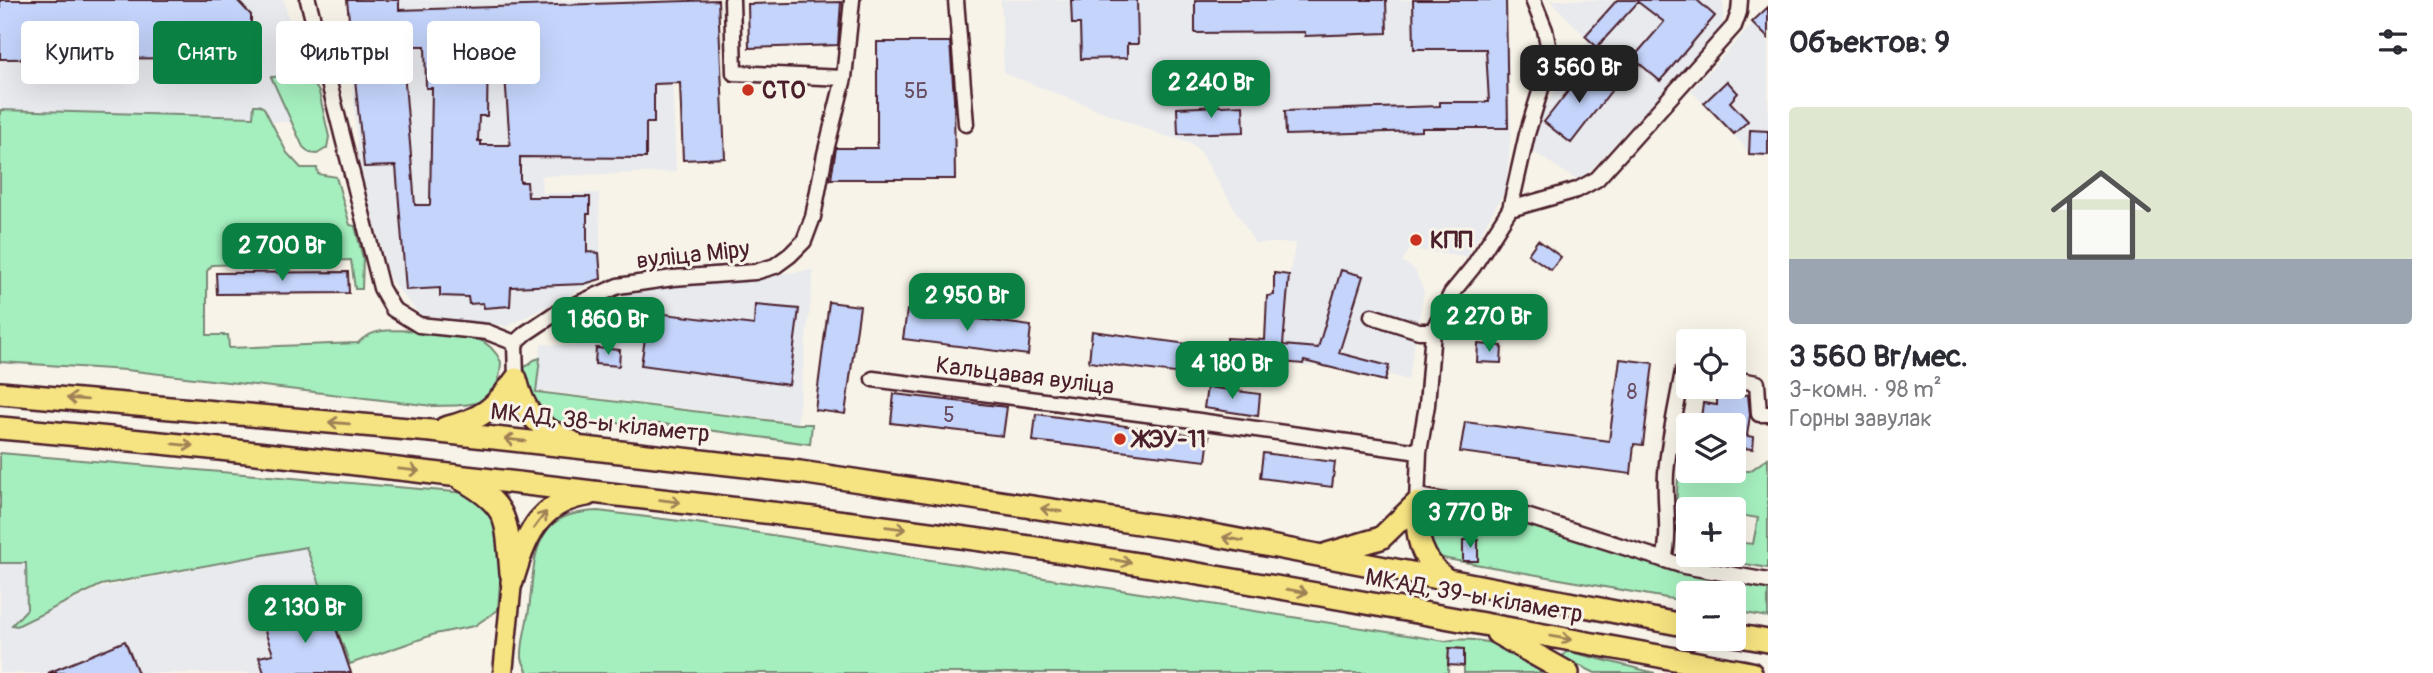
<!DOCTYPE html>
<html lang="ru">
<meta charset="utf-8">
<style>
:root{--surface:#fff;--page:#f2f2f3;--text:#2b2b33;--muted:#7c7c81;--accent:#0b8043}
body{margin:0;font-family:Pangolin,sans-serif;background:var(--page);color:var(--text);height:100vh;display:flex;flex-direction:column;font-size:26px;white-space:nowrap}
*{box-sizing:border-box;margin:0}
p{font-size:23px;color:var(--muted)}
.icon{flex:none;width:38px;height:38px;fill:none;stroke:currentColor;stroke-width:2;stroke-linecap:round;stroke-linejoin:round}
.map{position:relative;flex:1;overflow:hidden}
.drawer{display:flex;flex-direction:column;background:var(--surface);width:665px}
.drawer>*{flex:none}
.hud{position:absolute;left:21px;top:21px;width:665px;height:63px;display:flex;gap:14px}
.fabs{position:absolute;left:1676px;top:329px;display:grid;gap:14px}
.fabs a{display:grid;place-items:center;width:70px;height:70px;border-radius:7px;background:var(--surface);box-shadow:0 7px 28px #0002;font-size:35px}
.price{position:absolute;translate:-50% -60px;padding:0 16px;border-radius:14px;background:var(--accent);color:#fff;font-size:23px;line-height:46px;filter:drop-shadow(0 2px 4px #0008)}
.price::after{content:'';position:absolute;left:50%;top:42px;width:21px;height:16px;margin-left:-10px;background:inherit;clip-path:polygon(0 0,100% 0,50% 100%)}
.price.on{background:#222;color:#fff}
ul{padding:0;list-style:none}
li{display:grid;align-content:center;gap:14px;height:371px;padding:0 21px}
li span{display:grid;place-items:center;height:217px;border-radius:7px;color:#555}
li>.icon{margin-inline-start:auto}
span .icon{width:126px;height:126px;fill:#fffc;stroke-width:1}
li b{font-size:30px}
h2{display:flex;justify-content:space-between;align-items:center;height:84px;padding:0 21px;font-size:30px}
.pill{padding:0 24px;border-radius:7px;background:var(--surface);box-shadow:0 7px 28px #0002;font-size:24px;line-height:63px}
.pill.on{background:var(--accent);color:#fff}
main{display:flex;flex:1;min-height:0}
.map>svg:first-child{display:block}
.built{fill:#e8eaee}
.green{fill:#a5efbe;stroke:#788774;stroke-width:2}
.building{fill:#c4d4fb;stroke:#4a1f2b;stroke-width:2;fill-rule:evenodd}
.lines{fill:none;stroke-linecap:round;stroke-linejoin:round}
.minor-casing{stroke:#4a1f2b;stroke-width:19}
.major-casing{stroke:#4a1f2b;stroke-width:23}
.highway-casing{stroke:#4a1f2b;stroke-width:26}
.minor{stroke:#f7f3e8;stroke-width:14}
.major{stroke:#f6e381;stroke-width:18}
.highway{stroke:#f6e381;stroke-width:21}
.oneway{stroke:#a08156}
.poi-dot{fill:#c8321e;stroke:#f7f3e8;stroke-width:2.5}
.labels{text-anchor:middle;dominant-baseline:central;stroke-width:6;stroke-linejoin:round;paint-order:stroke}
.number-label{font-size:21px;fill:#684c5f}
.poi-label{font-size:24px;font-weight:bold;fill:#4a1f2b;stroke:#f7f3e8;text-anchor:start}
.street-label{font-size:24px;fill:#4a1f2b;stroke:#f7f3e8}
</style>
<main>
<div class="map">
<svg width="1768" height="673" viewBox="0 0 1768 673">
<rect width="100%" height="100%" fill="#f7f3e8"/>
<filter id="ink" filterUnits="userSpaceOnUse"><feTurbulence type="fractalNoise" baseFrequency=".0143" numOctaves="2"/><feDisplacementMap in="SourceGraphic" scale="14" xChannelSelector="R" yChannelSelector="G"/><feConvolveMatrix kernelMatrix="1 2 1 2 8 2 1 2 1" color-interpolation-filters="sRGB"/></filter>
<g filter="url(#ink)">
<path class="built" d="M0,0H284L314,123L0,113Z
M347,0H669L676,172L541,176L542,193H599L601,279L508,326L420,315L389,278L358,158Z
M1001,0H1507L1511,133L1506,189L1467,257L1410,249L1402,261L1415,270L1424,292L1408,380L1387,374L1385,381L1322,365L1302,367L1306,347L1283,345L1289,275L1296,243H1255L1200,151L1187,141L1165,136L1004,73Z
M1550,0H1722L1724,9L1722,26L1580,182L1532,151L1538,117L1589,40Z
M1768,7V157L1749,154L1734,134L1691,91Z
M814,270L797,422L536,390L541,344L579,346L583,318L626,295L666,286Z
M306,547L351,673H0V563L26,562L27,609L17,626L100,588Z"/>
<path class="green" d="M304,76L312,81L319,92L329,137L327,148L317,154L310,153L303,147L271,77Z
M254,105H259L264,108L287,153L301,168H317L318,174L336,177L350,225L355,226L363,258L362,289H355L351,260L212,265L207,271V335H228L229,348L358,343C375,325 400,331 423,331L426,335L430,333C460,336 486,331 501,362C499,409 471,405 433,406L126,370L0,362V110L253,117Z
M540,358L536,392L798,424H812L810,444L663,424L553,422L535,410L523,376L525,367L534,360Z
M0,453L466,493L488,503L503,541L498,610L474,626L435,634L350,664L306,547L101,585L17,626L12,625L27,609L26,563H0Z
M1768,458V568L1695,555H1734V542L1753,544L1758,518L1734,514V509H1705L1676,505L1678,479L1700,471H1750Z
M1440,509L1485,513L1549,531L1677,572L1768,588V617L1734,611V593H1689V602L1447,559L1437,556L1424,528L1427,519Z
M598,511L696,523L1445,641C1490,634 1517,653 1556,673H1464V649L1449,648L1448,673H528C526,668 523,663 522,658C521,642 527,624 529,609C533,584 531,550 548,529C560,514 580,512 598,511Z
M1567,651L1655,673H1595L1562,657Z"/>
<path class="building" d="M0,0H237L251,15V27L247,41L240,54L226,58L0,59Z
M347,0H399V10L718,0L725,158L683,160L680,83L654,84V123H646V158L520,157V182H527L528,197H590V214H587V252L599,253L601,279L584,284L511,287L510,306L484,308L483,303L469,304L468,297L440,296V288L406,290L396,166L364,167ZM402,46H425L426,88H432L430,205H415ZM488,47H503L510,145H481V141H478L479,116H487Z
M1071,0H1137L1138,44H1127V58L1081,59L1080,24H1072Z
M1195,0H1386L1387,33L1305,36V32L1195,33Z
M1413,0H1506L1508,128H1422V131L1286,135L1285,111L1440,106V102H1489L1486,49H1414Z
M1617,0H1697L1715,16L1660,81L1633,58L1664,22L1638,2L1597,47L1585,36Z
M841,2L838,45L749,48L748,4Z
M1768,7V38L1752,22Z
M877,42H950L954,98L955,179H831L836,148H877Z
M1587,67L1614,87L1571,143L1544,122Z
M1727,81L1738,93L1730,102L1748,121L1734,134L1704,103Z
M1243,105L1244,132L1178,134L1177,108Z
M1750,130L1768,131V155L1749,154Z
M1538,240L1561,257L1551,270L1528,254Z
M1341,270L1363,276L1339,353L1389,366L1385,381L1304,361L1303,364L1227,357V338L1265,340L1267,296L1274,295V273L1289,275L1283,345L1318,348Z
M348,272L349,293L217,294L216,273Z
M829,302L860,306L845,414L815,410Z
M755,305L799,309L789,385L641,365L649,312L754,325Z
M907,310L1031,326L1028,355L903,339Z
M1092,331L1210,347L1205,377L1089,362Z
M1478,344L1502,346L1501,363L1477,362Z
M596,348L620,350L619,366L595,364Z
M1620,359L1653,363L1643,445L1634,444L1631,474L1460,452L1465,422L1609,441Z
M1207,387L1260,394L1258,416L1204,408Z
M1717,391L1748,395L1750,415L1747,436L1754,437L1753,449L1741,448L1742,441L1734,440V425H1700L1703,403L1717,405Z
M894,394L1007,407L1003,436L891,423Z
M1036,414L1209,437L1206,461L1033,441Z
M1263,453L1335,462L1332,487L1260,478Z
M1463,540H1478V561H1463Z
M328,605L351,673H264L259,657L273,654L263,626Z
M125,641L138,673H48Z
M1449,648L1464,649V666L1448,665Z"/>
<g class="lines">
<defs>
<path id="minor" d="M308,0L381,288L393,309L419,325L487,332L515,343L516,379
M732,0L734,73L844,78L852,0
M956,0L966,124
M1510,209L1577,190L1597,179L1734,26L1739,12L1740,0
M1372,316L1419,331H1433
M515,343L526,333L553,315L618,286L673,278L755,272L775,266L790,255L804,241L813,217L825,154L844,78
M873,379L1185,419L1419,452
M1734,379L1757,383L1759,414H1768
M1418,496L1523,515L1684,566L1768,581
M1417,503L1419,452L1427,405L1433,331L1451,294L1473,267L1510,209L1527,134L1548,66L1549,50L1545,30L1533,0
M1664,560C1671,531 1664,503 1666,473C1669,439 1677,405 1683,371L1689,372"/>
<path id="major" d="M503,673L512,582"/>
<path id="highway" d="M516,379C525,416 537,426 572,442
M0,393L431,431L800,472L1192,531L1689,626
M0,428C201,445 401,469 601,493C766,512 931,531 1095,557C1314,592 1533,633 1751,673
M445,428C482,419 494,409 516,379
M461,479C511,507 506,520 511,573
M1417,503C1416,537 1419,559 1448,581
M1327,554L1381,538L1417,503
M512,582C525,539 537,502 587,495
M1497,633L1568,673
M1734,635L1768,641"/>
</defs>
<use href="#minor" class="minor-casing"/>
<use href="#major" class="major-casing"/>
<use href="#highway" class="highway-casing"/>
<use href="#minor" class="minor"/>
<use href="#major" class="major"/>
<use href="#highway" class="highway"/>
</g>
<defs><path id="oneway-shaft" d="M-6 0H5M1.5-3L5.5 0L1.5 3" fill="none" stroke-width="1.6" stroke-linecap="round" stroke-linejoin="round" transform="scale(1.75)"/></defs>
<g class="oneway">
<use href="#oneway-shaft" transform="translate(77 399) rotate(-175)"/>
<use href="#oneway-shaft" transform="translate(339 423) rotate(-175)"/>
<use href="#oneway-shaft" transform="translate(515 440) rotate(-174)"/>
<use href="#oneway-shaft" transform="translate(183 445) rotate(6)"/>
<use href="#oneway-shaft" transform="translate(409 470) rotate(6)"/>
<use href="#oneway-shaft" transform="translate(670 501) rotate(7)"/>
<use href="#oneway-shaft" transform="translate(1051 510) rotate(-171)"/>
<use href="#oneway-shaft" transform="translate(540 520) rotate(-53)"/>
<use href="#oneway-shaft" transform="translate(896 528) rotate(8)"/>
<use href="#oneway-shaft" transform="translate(1233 539) rotate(-170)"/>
<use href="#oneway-shaft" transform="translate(1121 561) rotate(10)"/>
<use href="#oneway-shaft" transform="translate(1297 591) rotate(10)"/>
<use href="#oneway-shaft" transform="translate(1561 638) rotate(10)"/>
</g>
</g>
<g class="poi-dot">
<circle cx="748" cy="90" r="7"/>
<circle cx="1416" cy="240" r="7"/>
<circle cx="1120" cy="439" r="7"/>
</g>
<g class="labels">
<g class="number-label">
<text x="916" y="91">5Б</text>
<text x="1632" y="392">8</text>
<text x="949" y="415">5</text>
</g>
<g class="poi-label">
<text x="762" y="90">СТО</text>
<text x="1430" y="240">КПП</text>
<text x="1134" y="439">ЖЭУ-11</text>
</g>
<g class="street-label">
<text transform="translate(693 255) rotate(-6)">вуліца Міру</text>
<text transform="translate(1025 376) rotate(7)">Кальцавая вуліца</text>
<text transform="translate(600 423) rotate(6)">МКАД, 38-ы кіламетр</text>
<text transform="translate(1474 596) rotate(10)">МКАД, 39-ы кіламетр</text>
</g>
</g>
</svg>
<div class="fabs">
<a><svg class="icon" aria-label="locate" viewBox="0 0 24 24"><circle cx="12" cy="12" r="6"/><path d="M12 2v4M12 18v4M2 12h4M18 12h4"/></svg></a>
<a><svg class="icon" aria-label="layers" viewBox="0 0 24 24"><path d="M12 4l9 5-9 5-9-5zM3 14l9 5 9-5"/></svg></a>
<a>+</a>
<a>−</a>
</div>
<b class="price on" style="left:1579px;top:105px">3 560 Br</b>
<b class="price" style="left:1211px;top:120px">2 240 Br</b>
<b class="price" style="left:282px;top:283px">2 700 Br</b>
<b class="price" style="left:967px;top:333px">2 950 Br</b>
<b class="price" style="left:1489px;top:354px">2 270 Br</b>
<b class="price" style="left:608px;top:357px">1 860 Br</b>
<b class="price" style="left:1232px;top:401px">4 180 Br</b>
<b class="price" style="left:1470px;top:550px">3 770 Br</b>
<b class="price" style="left:305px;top:645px">2 130 Br</b>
<div class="hud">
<a class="pill">Купить</a>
<a class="pill on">Снять</a>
<a class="pill">Фильтры</a>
<a class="pill">Новое</a>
</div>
</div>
<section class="drawer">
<h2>Объектов: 9<svg class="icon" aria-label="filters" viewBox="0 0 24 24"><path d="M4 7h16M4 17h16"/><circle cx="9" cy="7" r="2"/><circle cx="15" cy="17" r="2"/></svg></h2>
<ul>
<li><span style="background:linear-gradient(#dfe7d0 70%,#9aa5b1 0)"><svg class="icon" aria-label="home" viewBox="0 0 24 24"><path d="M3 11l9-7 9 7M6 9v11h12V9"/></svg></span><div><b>3 560 Br/мес.</b><p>3-комн. · 98 m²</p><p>Горны завулак</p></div></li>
</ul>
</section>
</main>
